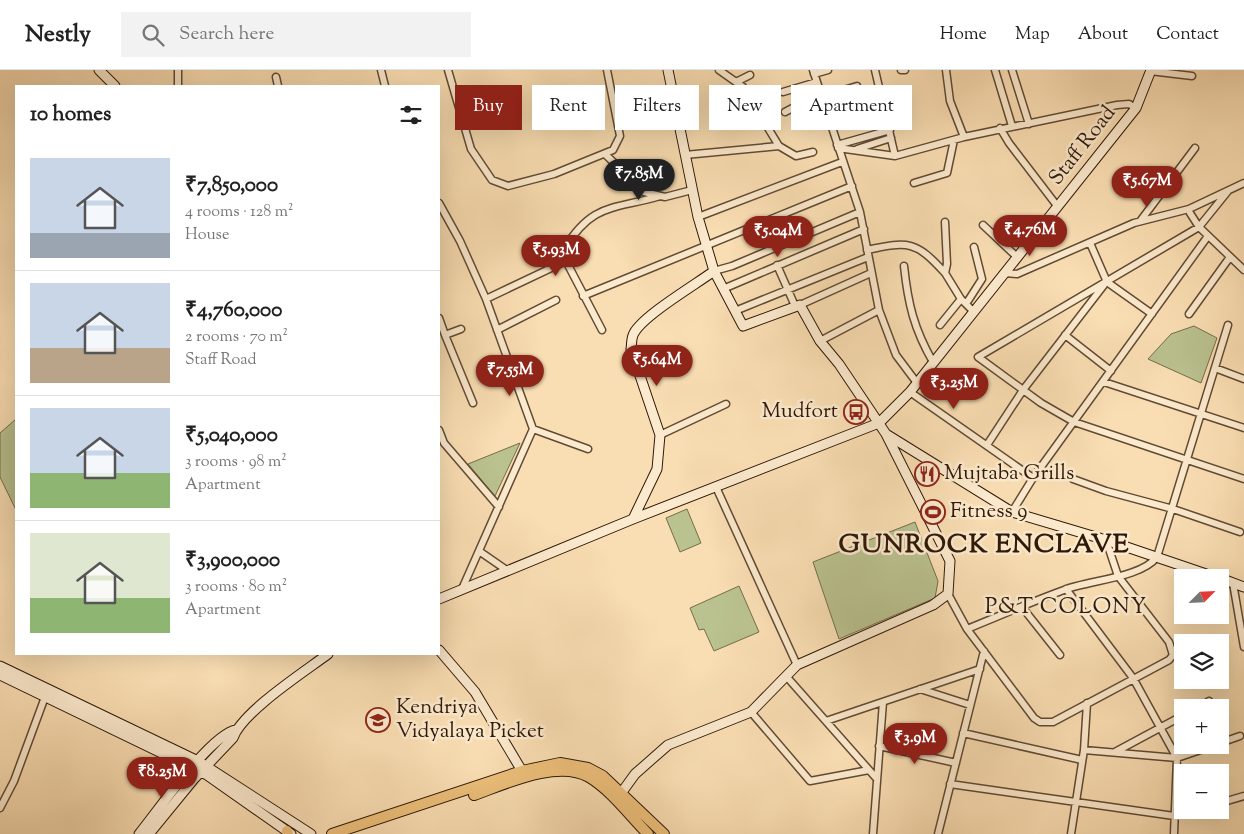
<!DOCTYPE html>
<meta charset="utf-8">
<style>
:root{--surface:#fff;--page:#f2f2f2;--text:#222;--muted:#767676;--line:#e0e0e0;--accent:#8f2418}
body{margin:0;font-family:"Sorts Mill Goudy",serif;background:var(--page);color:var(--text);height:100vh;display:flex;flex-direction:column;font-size:19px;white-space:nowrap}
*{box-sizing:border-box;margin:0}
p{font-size:16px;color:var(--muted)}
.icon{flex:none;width:28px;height:28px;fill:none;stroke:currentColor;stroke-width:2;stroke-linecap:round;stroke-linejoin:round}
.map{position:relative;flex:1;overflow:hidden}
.side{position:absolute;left:15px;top:15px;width:425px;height:570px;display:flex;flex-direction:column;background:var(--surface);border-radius:0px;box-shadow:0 5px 20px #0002}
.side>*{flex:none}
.banner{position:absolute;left:455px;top:15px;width:475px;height:45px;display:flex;gap:10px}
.needle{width:32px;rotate:66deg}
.buttons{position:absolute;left:1174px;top:499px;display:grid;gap:10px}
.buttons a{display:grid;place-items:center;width:55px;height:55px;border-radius:0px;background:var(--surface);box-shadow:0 5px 20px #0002;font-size:25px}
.price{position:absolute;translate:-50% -42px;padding:0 11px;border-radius:18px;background:var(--accent);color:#fff;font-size:16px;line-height:32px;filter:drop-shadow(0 1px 2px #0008)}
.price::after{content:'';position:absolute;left:50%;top:30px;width:15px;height:11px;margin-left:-8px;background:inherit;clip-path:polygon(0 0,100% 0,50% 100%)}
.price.active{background:#222;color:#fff}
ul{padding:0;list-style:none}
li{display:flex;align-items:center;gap:15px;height:125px;padding:0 15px}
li+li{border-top:1px solid var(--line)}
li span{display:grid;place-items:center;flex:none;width:140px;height:100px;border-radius:0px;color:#555}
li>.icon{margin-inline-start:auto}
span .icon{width:60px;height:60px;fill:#fffc;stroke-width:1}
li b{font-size:21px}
h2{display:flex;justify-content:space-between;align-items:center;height:60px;padding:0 15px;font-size:21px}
.chip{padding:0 18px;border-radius:0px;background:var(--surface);box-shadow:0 5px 20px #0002;font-size:18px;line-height:45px}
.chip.active{background:var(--accent);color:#fff}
header{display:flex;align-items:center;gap:30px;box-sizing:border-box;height:70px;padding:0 25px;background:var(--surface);border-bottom:1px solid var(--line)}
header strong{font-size:24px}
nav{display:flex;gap:28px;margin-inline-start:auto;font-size:18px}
.search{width:350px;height:45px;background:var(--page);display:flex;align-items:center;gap:12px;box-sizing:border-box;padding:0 18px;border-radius:0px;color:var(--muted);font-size:19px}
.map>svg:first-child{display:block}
.green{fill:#bac290;stroke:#746d4c}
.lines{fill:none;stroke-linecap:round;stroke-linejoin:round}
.street-casing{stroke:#614a33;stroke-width:9}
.secondary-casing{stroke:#2e1808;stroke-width:11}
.primary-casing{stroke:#2e1808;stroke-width:12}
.street{stroke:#fceace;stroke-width:6}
.secondary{stroke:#fceace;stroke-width:9}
.primary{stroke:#edbf7a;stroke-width:10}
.labels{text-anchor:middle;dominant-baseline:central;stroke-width:5;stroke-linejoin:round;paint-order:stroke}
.street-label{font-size:21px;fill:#2e1808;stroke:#fceace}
.poi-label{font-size:21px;fill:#2e1808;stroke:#fceace;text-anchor:start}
.neighbourhood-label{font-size:22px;letter-spacing:1px;fill:#2e1808;stroke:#fceace}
.district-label{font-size:26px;font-weight:bold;letter-spacing:1px;fill:#2e1808;stroke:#fceace}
</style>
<header>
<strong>Nestly</strong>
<div class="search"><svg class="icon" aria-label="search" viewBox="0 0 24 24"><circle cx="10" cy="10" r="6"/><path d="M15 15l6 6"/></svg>Search here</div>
<nav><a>Home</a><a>Map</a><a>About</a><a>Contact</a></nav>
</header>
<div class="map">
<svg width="1244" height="764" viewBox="0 0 1244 764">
<rect width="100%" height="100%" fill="#fadeb3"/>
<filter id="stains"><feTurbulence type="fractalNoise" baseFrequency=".004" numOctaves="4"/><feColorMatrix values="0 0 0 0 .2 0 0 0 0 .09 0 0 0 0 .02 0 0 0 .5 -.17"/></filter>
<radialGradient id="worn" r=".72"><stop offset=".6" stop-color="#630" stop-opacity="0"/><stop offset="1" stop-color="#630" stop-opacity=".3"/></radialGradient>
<path class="green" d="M1194,256L1217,268L1201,313L1148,289L1171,264Z
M16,349V440L0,407V363Z
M520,373L495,426L468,394Z
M687,439L701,473L680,482L666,448Z
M915,452L938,511L935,528L839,569L813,492Z
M739,516L759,562L714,581L704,559L699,560L690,538Z"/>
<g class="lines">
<defs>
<path id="street" d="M381,0L385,16
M448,0L471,79L492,110L508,116L554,104L613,80L620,66L607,0
M719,0L743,17L779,76L796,86L813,82
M813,0L860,142L879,240L896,285L917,313
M901,0H905
M995,0L1012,56
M1012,0L1029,54
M1150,1L1192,6
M814,4L828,0
M276,7L278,16
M736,12L750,5
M178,16V0
M783,22L817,12
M785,42L804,32L857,16
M828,49L867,38
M1000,58L1009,73L1058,137
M964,67L1117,35L1129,34L1136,38
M837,75L890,60
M838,78L895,86L875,0
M857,79L891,68
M605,84L644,122L665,127L692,120
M685,85L779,76
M895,86L964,67L950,31L946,0
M914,113L947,103L954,70
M439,133L460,171L486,229L533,359L462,519
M1190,143L1199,157L1228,121
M698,147L842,92
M1141,150L1195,78
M945,152L947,194L945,203L961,229L973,241
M983,155L1017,187
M1090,173L1107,212L1152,244
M867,180C909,171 916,171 945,203
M566,191L564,179C593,132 613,140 660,126
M777,195L795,236
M904,196C908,234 914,259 933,292
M1244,200L1199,157L978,287L1041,333L1074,352L1244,409
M714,201L732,196L860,142
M1004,203L1017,204L1134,153L1189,139L1244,113
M723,219L864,159
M583,226L852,116
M486,229L566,191L602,260
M966,234L982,209L974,177
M800,235L871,203
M735,241L868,187
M1189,244L1230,187
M439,248L445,265
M940,255L961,229
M461,259L445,265L473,333
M497,260L556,230
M1065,265L1111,301
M820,271L879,240
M1215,298L1244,309
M1104,312L1244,358
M910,322L1033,408
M533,359L588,379
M439,360L444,373L499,437
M660,365L726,334
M987,375L1023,320L1104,215
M1073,409L1106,421L1173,439L1240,462
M716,417L797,595
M1012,442L1033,408L1208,166
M479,481L508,501
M1233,513L1244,577
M1066,519L1133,608L1177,688L1174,764
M948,524L967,559C999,546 1031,532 1064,520C1089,510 1141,508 1157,487L1228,255
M1022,537L1060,585
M967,559L1034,648L1040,652H1053L1169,590L1173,585L1169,572L1118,506L1106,470
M786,606L877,709
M920,619L970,635
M1198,638L1209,631
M751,642L810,711L869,700
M826,651L980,599
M963,663L1082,690
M1220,673L1240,666
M879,676L956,693
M1084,680L1177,688L1215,675
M1115,682L1182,646
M950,714L1174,746L1196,740
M1220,733L1244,726
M0,738L14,711L45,627
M873,764L883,632
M938,764L984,581
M1071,764L1084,680L1087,633"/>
<path id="secondary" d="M99,0L115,16
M886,364L1012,442L1106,470L1218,508
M633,449L657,399L660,365L631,279C632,273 631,268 634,263C644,245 695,215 714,201
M1220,508L1244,517
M439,529L633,449L879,353L910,322L1136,38L1151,0
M439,580L475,622L522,701
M0,596L198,691L311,764
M0,605L207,705L291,764
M622,722L635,704L668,675L751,642L797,595L933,535L948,524L950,491L886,364L839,294L820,271L800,235L743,256L714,201L698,147L668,0
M139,764C157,742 211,664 236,660
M149,764L194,709L233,668C242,642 304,602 328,584"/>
<path id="primary" d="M474,725C505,714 558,689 589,707C611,720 630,746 648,764
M287,761L288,764
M332,764L522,701L560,693L588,698L603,706L664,764"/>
</defs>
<use href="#street" class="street-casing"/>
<use href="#secondary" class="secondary-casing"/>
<use href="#primary" class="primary-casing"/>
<use href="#street" class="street"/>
<use href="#secondary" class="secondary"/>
<use href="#primary" class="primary"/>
</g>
<defs>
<symbol id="bus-ring" viewBox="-11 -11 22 22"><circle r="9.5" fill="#fceace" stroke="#8f2418" stroke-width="1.5"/><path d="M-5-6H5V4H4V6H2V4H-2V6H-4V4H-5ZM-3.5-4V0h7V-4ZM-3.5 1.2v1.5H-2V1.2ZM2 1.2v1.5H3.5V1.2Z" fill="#8f2418"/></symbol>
<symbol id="restaurant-ring" viewBox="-11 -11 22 22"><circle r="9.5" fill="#fceace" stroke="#8f2418" stroke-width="1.5"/><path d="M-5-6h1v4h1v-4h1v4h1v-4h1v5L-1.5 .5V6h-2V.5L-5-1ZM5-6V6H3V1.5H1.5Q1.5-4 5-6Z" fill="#8f2418"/></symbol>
<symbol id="stadium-ring" viewBox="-11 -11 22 22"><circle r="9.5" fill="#fceace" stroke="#8f2418" stroke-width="1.5"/><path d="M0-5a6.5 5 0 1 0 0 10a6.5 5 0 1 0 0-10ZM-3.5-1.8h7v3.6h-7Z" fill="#8f2418"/></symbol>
<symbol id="school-ring" viewBox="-11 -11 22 22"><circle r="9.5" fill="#fceace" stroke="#8f2418" stroke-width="1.5"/><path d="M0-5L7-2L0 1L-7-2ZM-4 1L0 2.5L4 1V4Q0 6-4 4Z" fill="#8f2418"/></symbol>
</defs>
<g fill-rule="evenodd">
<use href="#bus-ring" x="842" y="328" width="28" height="28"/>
<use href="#restaurant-ring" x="913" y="390" width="28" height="28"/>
<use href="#stadium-ring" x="919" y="428" width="28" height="28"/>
<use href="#school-ring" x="364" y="636" width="28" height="28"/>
</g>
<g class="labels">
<g class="street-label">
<text transform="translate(1083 76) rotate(-52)">Staff Road</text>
</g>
<g class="poi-label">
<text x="838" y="342" text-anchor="end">Mudfort</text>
<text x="944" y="404">Mujtaba Grills</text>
<text x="950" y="442">Fitness 9</text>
<text x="396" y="638">Kendriya<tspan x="396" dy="24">Vidyalaya Picket</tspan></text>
</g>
<g class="neighbourhood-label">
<text x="1066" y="538">P&amp;T COLONY</text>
</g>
<g class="district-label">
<text x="984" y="475">GUNROCK ENCLAVE</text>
</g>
</g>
<rect width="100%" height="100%" filter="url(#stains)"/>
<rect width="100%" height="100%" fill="url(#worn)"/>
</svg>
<div class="buttons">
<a><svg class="needle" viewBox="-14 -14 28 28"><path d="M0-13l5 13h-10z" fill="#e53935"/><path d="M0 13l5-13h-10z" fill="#767676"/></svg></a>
<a><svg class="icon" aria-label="layers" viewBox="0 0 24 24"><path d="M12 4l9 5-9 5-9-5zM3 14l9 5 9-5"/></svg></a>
<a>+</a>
<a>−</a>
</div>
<b class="price active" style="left:639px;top:131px">₹7.85M</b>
<b class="price" style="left:1147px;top:138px">₹5.67M</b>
<b class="price" style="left:1030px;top:187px">₹4.76M</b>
<b class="price" style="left:778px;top:188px">₹5.04M</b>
<b class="price" style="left:556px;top:207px">₹5.93M</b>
<b class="price" style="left:657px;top:317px">₹5.64M</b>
<b class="price" style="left:510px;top:327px">₹7.55M</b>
<b class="price" style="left:954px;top:340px">₹3.25M</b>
<b class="price" style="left:915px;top:695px">₹3.9M</b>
<b class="price" style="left:162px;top:729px">₹8.25M</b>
<div class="banner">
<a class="chip active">Buy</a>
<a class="chip">Rent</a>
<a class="chip">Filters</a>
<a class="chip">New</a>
<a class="chip">Apartment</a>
</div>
<section class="side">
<h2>10 homes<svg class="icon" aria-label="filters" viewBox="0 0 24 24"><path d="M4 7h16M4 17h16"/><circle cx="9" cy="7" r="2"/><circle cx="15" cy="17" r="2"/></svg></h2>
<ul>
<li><span style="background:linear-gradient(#c9d6e8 75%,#9aa5b1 0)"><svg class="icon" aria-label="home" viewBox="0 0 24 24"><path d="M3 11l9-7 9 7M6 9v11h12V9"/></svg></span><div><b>₹7,850,000</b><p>4 rooms · 128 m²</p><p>House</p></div></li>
<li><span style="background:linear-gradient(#c9d6e8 65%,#b9a48a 0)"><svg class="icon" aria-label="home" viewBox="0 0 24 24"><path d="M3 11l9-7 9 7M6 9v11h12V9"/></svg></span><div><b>₹4,760,000</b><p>2 rooms · 70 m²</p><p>Staff Road</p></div></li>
<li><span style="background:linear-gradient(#c9d6e8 65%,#8fb573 0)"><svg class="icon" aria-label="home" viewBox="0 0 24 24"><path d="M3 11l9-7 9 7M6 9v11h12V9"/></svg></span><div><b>₹5,040,000</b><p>3 rooms · 98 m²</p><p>Apartment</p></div></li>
<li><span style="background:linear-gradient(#dfe7d0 65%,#8fb573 0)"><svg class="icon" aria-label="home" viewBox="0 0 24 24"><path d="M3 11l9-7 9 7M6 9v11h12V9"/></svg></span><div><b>₹3,900,000</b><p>3 rooms · 80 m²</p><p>Apartment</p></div></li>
</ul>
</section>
</div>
